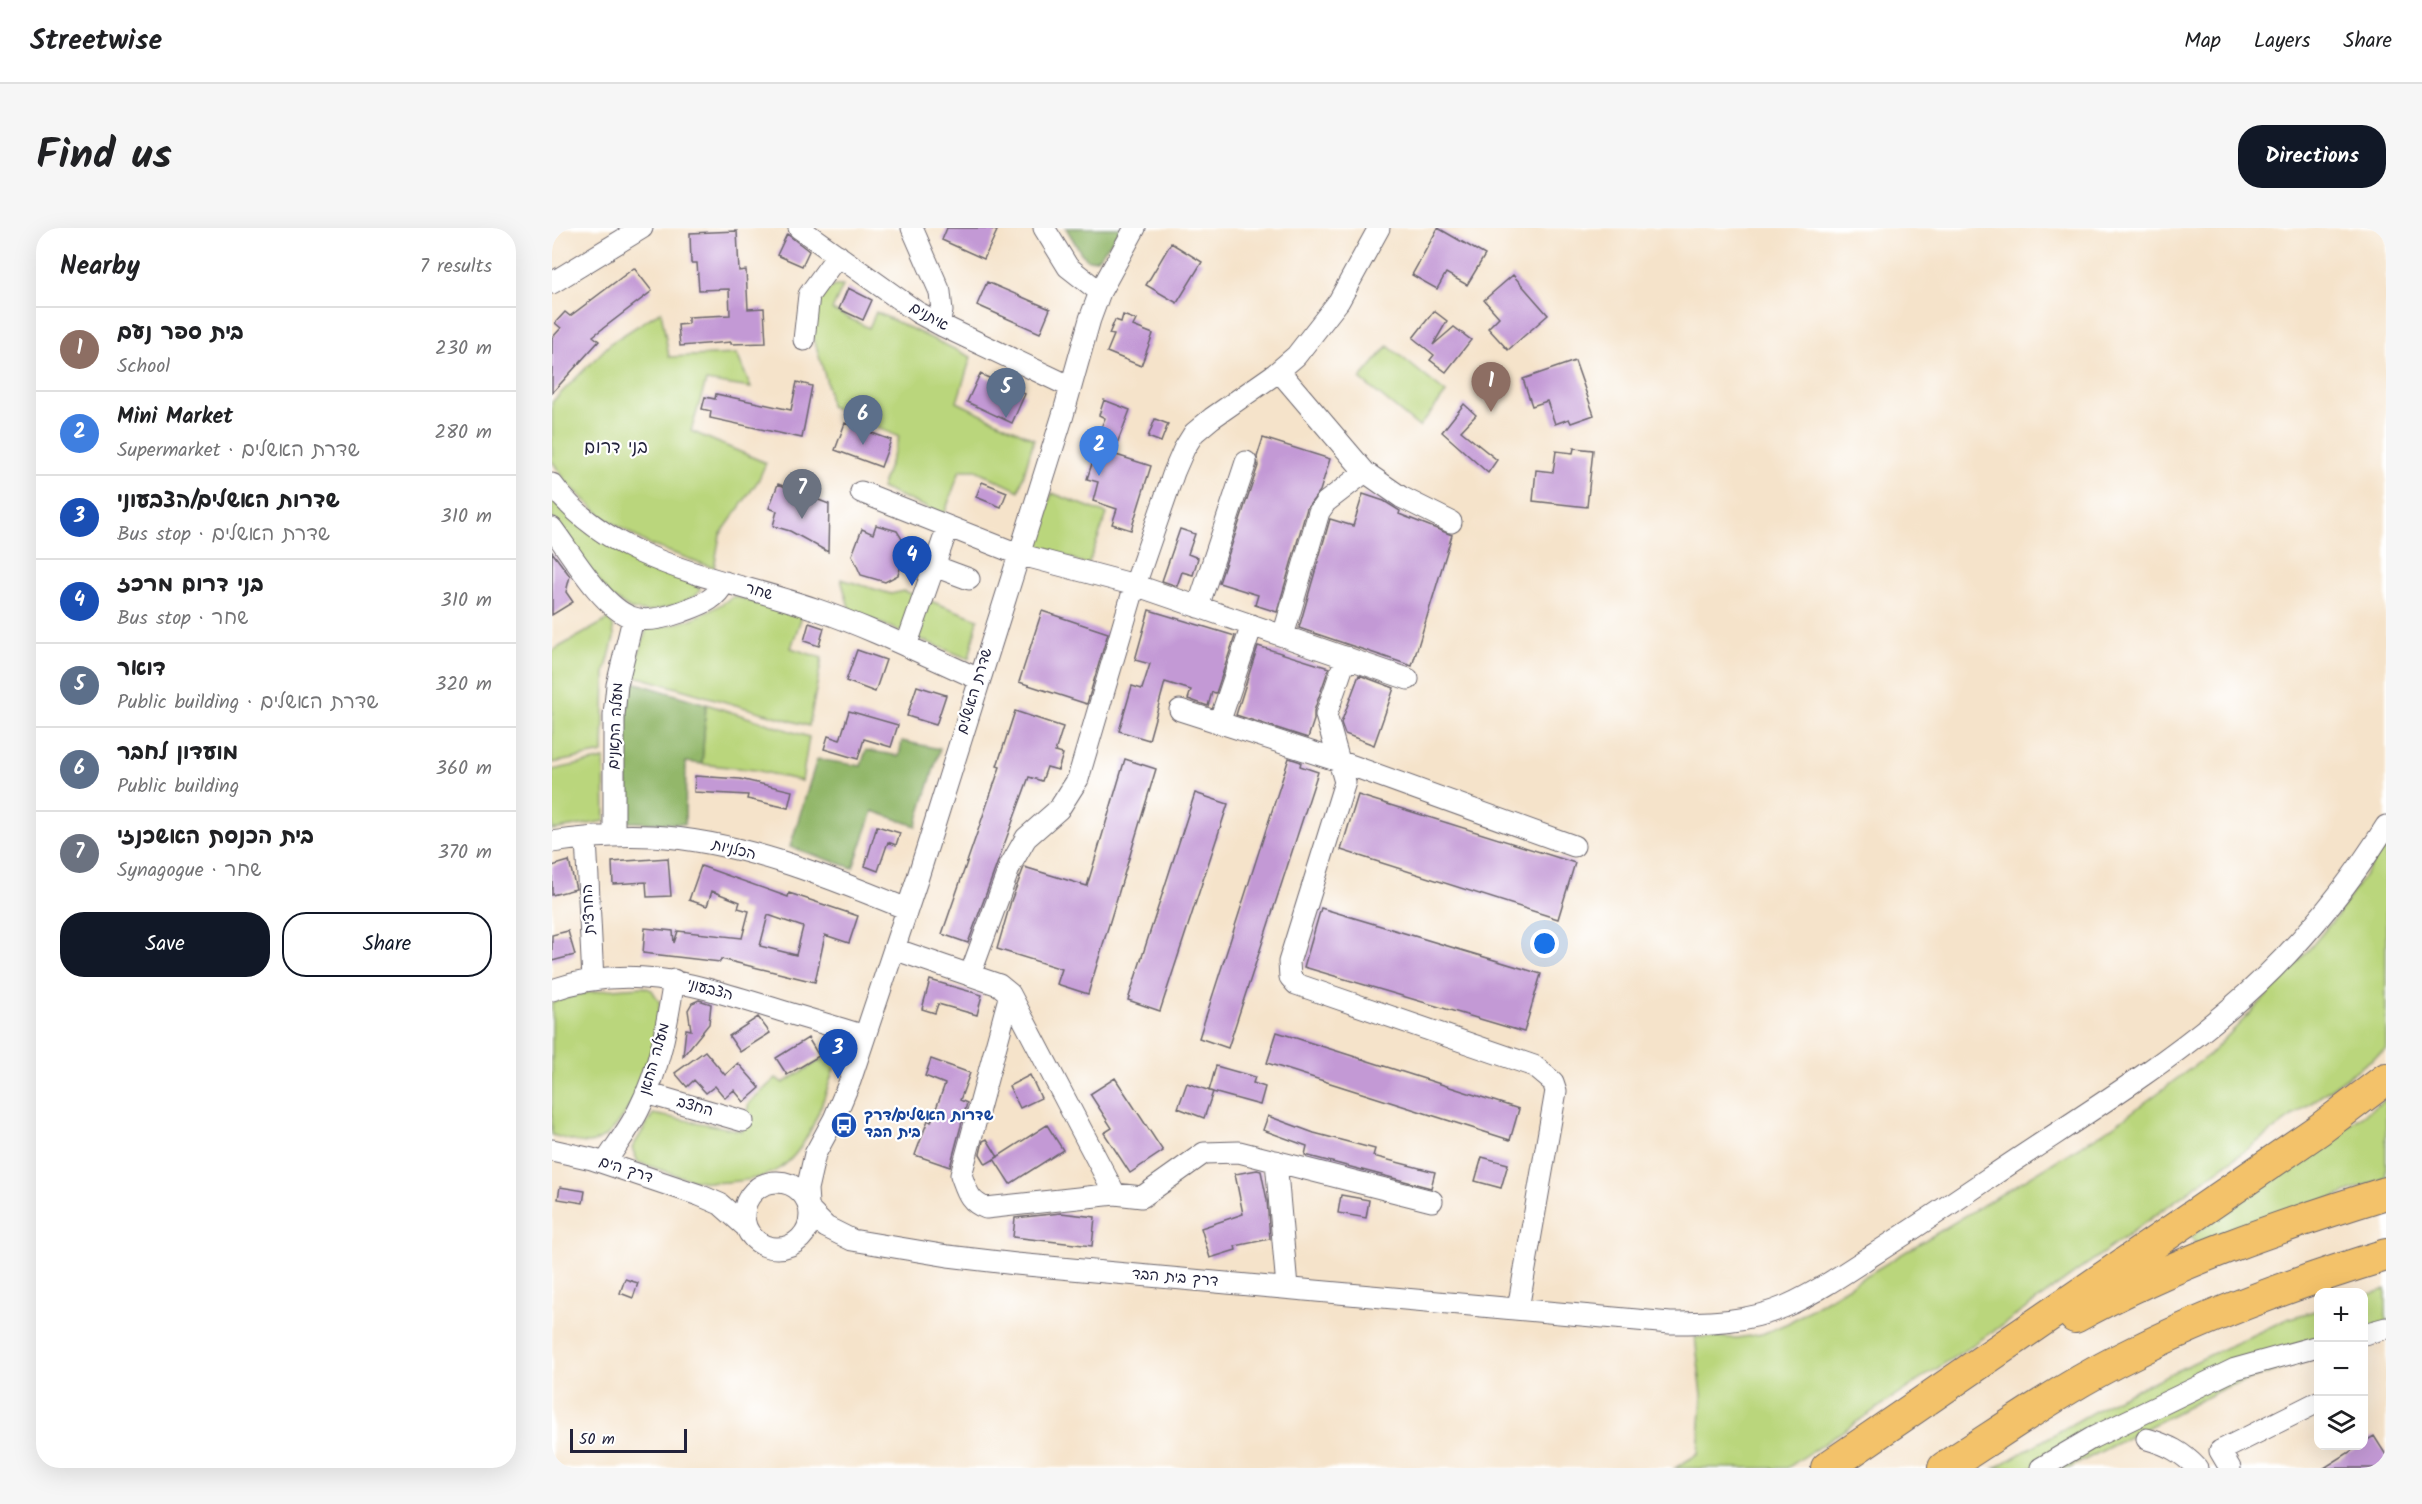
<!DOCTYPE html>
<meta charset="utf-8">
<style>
:root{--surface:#fff;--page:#f6f6f6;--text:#202124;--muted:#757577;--line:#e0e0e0;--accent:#111827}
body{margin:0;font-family:Kalam,"Playpen Sans Hebrew",sans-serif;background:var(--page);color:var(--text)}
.controls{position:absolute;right:18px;bottom:18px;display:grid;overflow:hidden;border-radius:12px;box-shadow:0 6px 24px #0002}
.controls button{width:54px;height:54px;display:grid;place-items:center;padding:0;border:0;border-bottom:2px solid var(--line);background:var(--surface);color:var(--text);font:30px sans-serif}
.scale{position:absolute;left:18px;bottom:15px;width:117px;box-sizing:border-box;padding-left:6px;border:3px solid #22223b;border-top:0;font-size:16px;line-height:21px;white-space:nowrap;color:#22223b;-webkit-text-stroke:4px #fff;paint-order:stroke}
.you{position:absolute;left:993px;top:716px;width:21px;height:21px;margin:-15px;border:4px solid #fff;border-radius:50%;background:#1a73e8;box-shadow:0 0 0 9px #1a73e833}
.badge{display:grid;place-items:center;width:39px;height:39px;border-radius:50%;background:var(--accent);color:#fff;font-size:20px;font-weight:700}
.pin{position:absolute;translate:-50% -50px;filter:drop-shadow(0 2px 3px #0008)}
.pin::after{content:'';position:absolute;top:32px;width:21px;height:18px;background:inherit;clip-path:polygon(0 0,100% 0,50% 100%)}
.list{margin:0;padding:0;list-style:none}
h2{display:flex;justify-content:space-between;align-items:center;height:78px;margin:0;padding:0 24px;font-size:26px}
h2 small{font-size:20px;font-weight:400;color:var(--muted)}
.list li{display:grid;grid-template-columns:39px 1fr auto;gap:18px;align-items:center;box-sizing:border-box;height:84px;padding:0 24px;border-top:2px solid var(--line)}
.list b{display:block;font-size:22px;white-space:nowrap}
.list p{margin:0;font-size:20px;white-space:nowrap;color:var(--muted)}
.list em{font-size:20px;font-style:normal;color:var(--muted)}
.actions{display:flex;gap:12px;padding:18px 24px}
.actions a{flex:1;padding:14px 0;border:2px solid var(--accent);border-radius:24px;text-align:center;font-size:21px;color:var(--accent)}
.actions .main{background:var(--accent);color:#fff}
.icon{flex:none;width:33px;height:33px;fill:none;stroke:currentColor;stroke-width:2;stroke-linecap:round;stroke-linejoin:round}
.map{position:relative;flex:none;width:1834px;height:1240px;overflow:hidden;border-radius:24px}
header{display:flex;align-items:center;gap:36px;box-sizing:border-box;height:84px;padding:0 30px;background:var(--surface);border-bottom:2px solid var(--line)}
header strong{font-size:28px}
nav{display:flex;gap:33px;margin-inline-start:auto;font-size:21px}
.intro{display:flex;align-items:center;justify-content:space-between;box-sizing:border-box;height:144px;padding:0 36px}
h1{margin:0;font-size:42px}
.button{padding:15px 27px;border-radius:24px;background:var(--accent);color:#fff;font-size:21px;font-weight:700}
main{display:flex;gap:36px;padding:0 36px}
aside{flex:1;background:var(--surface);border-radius:24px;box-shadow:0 6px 24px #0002}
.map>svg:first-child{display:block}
</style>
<header>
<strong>Streetwise</strong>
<nav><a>Map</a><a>Layers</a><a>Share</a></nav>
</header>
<div class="intro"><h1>Find us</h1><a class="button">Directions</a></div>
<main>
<aside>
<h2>Nearby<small>7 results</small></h2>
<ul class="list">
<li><span class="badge" style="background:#8d6e63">1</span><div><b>בית ספר נעם</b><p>School</p></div><em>230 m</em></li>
<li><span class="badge" style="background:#3f7fe0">2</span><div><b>Mini Market</b><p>Supermarket · שדרת האשלים</p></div><em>280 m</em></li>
<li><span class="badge" style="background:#1a4fb4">3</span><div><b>שדרות האשלים/הצבעוני</b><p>Bus stop · שדרת האשלים</p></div><em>310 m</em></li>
<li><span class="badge" style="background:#1a4fb4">4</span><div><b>בני דרום מרכז</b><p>Bus stop · שחר</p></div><em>310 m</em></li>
<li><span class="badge" style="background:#5c6f8a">5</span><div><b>דואר</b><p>Public building · שדרת האשלים</p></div><em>320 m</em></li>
<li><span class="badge" style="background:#5c6f8a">6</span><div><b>מועדון לחבר</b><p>Public building</p></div><em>360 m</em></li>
<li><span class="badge" style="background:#6b7280">7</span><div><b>בית הכנסת האשכנזי</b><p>Synagogue · שחר</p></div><em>370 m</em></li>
</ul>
<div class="actions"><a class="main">Save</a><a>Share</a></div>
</aside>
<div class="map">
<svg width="1834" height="1240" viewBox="0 0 1834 1240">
<rect width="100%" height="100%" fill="#fff"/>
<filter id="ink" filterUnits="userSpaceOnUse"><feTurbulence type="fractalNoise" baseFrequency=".0167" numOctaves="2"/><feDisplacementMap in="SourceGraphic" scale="12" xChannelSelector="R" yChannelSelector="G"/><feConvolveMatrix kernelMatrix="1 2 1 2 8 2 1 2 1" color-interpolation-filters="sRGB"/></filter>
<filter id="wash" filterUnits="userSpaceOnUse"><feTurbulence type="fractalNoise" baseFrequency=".008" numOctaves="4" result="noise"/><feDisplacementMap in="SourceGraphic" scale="24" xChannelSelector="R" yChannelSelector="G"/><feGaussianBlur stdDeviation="1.35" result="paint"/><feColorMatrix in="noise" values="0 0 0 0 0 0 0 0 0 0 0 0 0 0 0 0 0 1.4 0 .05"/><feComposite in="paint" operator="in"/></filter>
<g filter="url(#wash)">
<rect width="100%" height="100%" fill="#f5e3ca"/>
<!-- green -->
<path fill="#bad67b" stroke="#6e7c5b" stroke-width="1.5" d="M283 58H291L280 82 317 100 324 84 419 129 405 174 482 211 467 263 424 242H408L392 287 329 260 347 209 278 178 275 155 259 101 263 79 275 62Z
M109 83 117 129 185 126 199 160 154 153 139 203 214 235 206 253 168 307 162 340 96 316 51 289 16 256 0 233V174L60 114Z
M836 118 894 165 867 199 808 151Z
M500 265 555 286 536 337 482 316Z
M0 269 144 354 148 362 143 368 125 377 95 384 78 381 58 368 0 289Z
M289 351 339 366 352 363 426 391 417 431 298 383Z
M182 368 250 388 239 420 270 430 257 498 80 447 95 400C126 399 156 386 182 368Z
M57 391 61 398 62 410 53 444 51 525 0 535V423Z
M154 476 257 509 250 553 203 542 150 536Z
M52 531 53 593 0 602V542Z
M1834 614V821L1455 1094 1235 1240H1123L1146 1226 1150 1167 1143 1109 1185 1110 1210 1106 1236 1095 1560 899 1658 826 1738 744 1788 684Z
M92 759 100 762 108 775C106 788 105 802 102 816 95 843 70 913 36 915 25 915 11 910 0 907V775C29 763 61 760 92 759Z
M279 826 284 835C273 867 258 921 228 940 216 948 199 952 185 953 171 955 157 955 143 952 124 948 105 940 86 934L80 920 101 886 190 903 197 875 224 850 231 855Z
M1834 871V950L1646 1020 1639 1008Z
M1834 1061V1109L1812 1114V1068Z
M1766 1082V1129L1672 1160 1517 1240H1443L1564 1171 1735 1091Z"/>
<!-- forest -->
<path fill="#93b76b" stroke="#5a6c53" stroke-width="1.5" d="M514 0H571L545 31 536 32 529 25Z
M78 453 154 476 150 536 134 534 133 596 77 594 73 508Z
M350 513 388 521 364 598 321 583 301 640 238 619 265 531 309 538 314 522 347 528Z"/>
<g id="blocks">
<!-- building -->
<path fill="#c399d5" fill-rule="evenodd" d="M395 0H437L445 3 432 31 390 12Z
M886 0 933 27 915 57 894 45 885 61 860 47Z
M185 3 187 43 194 42 196 81 212 80 214 115 179 116V114L128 118 126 97 136 96V89L178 87 177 61 147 62 145 35H139L138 5Z
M235 6 257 23 250 38 225 27Z
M619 15 650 34 625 75 594 57Z
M82 40 100 63 41 108 47 113 0 165V110L9 100 3 95 13 84 18 88Z
M961 47 996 87 956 122 936 100 947 89 932 72Z
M435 54 498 81 488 105 425 77Z
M296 60 320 72 311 92 287 81Z
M882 83 895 93 881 117 902 99 919 112 894 144 878 132 882 127 861 110Z
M571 87 584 92 581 98 601 106 589 138 555 124 562 107 557 106 563 92 569 94Z
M1023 133 1042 187 1019 195 1017 191 1003 196 995 173 980 178 971 151Z
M428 146 473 166 460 195 415 174Z
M245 154 260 158 250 210 158 190 159 183 150 181 153 169 163 171 164 166 239 182Z
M552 172 578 182 561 226 599 238 579 302 560 296 565 281 541 273 546 254 535 251 549 208 546 207 553 190 547 187Z
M912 176 924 187 909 203 945 232 936 245 890 204Z
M603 191 616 196 609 214 596 209Z
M293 195 339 212 329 239 283 222Z
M711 210 778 231 768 263 755 280 725 384 703 377 706 367 667 355 706 238 705 229Z
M1022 220 1041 222 1035 279 981 273 984 242 1001 244 1004 223 1021 225Z
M430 254 455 264 449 279 424 269Z
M226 256 277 276 276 324 238 303 221 298 225 283 217 280Z
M811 266 832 273 848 283 847 286 900 307 860 438 747 400 778 291 801 298Z
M324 297 345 303 355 319 346 347 333 354 309 347 300 327 310 301 321 306Z
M628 301 643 306 636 326 646 330 641 347 630 344 625 358 610 353Z
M0 324 18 348 14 364 21 374 0 387Z
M597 382 683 408 664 465 660 464 656 478 636 471 639 462 613 454 597 512 567 503 580 458 590 461 598 436 583 432Z
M490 383 556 405 535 476 467 454Z
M257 395 272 400 267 418 252 413Z
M706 418 777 440 762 483V492L756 510 684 487Z
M305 422 334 432 323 464 294 453Z
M807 447 842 460 822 517 793 506 789 495Z
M365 458 394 467 384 497 355 488Z
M297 483 346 497 339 519 312 511 306 531 272 521 276 508 288 512Z
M463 483 511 499 503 524 511 526 506 542 495 539 490 553 477 549 416 715 390 706 448 539 445 538Z
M737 530 749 534 748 538 766 544 676 820 647 810Z
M573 531 604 541 536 766 505 756 510 741 445 721 459 673 472 639 535 658Z
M143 548 188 551 240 563 236 580 195 571 196 567 142 564Z
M643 565 676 576 608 783 576 772Z
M806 567 1023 635 1006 691 789 622Z
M325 598 348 605 344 617 336 614 326 643 313 638Z
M116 630 119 668 95 669 94 654 61 656 60 634Z
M17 633 24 661 0 667V638Z
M149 638 236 669 237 665 306 688 297 715 273 707 263 754 169 731 168 734 91 725 93 700 121 703 122 715 126 703 190 710 197 683 186 680 188 674 160 663 155 678 137 672ZM216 687 251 699 244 727 208 718Z
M769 680 989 746 972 804 752 739Z
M16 703 23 727 0 733V707Z
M378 752 430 767 425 787 386 776 383 785 370 781Z
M147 772 159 776 157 796 131 828 134 801 139 802 136 782 140 775Z
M206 789 218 805 188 824 177 808Z
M725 804 967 881 958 912 715 835Z
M256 810 267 828 235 847 224 830Z
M153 823 173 847 186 835 208 860 192 874 182 862 173 870 163 858 154 865 142 852 135 859 123 845Z
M379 831 418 845 408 872 415 875 398 939 363 927 376 892 379 894 393 856 373 848Z
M664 838 703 849 701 855 713 859 708 877 657 863Z
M478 847 489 870 468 880 457 858Z
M563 850 611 923 578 945 552 905 560 900 538 866Z
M635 855 661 864 652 890 626 880Z
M716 888 762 905 823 921 821 928 883 944 879 960 753 927 755 918 711 902Z
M495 897 511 922 458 956 442 931Z
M435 911 446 929 434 936 428 926 431 913Z
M930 929 956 936 949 960 923 953Z
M705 942 709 943 715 972 718 1011 683 1018 684 1022 658 1030 649 1000 691 986 683 946Z
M8 959 33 963 31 975 6 971Z
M789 967 817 972 814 990 786 985Z
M509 985 543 989 540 1018 461 1009 463 990Z
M73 1051 86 1055 81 1070 68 1065Z
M1822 1208 1834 1227V1240H1772L1807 1218H1812V1214Z"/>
</g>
</g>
<g filter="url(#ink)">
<use href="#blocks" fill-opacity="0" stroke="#6c666d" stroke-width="1.5"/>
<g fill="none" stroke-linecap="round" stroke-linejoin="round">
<defs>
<path id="minor" d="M247 0 365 84 391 98 519 159
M360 0 388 64 390 83 387 96
M492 0 516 39 548 64
M0 55 90 0
M252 112 257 67 286 27
M727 143 813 244 849 269 899 294
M0 256C59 338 174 350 263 381 319 400 373 427 427 451
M309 264 466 326 583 357 856 451
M0 300C19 325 50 379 79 389 93 395 115 389 129 384 149 376 162 374 173 354
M382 338 417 351
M646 379 694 234
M731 408 767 284 774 274 813 244
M354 418 396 299
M794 429 774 487 793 554 737 734 738 749 744 756 982 838 1001 854 1004 863 966 1081
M628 482 787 533 1022 618
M667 495 700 397
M62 607V487L65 457 81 391
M34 610 41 752
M0 614C33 609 67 606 100 608 189 613 274 648 355 681
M342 721 447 757 458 766 563 966 590 969 652 925 687 924 880 973
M418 747 458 638 474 610 507 581 526 551 583 357 622 244 632 221 642 205 660 190 723 146 744 128 787 73 827 0
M0 762C74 736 135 754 207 776 242 787 278 797 313 808
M458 766 409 947C415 963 417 974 434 980L563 966
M94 865 191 893
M0 922 40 931 147 967 168 976 194 999
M724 933 735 1059
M53 935C64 917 79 899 88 879 108 840 115 796 122 752
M192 987a33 33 0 1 1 66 0a33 33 0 1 1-66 0Z
M256 976 255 961 263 926 282 891 298 853 365 652 511 187 538 91 548 64 583 0
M258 983 274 999 300 1012 396 1028 464 1036 1118 1095C1158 1095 1197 1094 1234 1078 1263 1065 1290 1047 1316 1030 1357 1004 1397 977 1437 950 1515 897 1604 844 1675 783 1738 730 1790 668 1834 598
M1812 1106 1834 1100
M1595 1211C1616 1217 1630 1224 1645 1240
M1489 1240 1540 1210 1683 1141 1766 1118
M1678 1240 1668 1223 1766 1174"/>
<path id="highway" d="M1523 1089C1620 1035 1728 998 1834 965
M1275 1240 1768 901 1834 851
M1392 1240C1455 1200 1516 1156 1583 1124 1663 1084 1749 1053 1834 1027"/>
</defs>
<!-- minor casing -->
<use href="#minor" stroke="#6c666d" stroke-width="23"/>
<!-- highway casing -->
<use href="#highway" stroke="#6c666d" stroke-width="34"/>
<!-- minor -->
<use href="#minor" stroke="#fff" stroke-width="21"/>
<!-- highway -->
<use href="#highway" stroke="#f3c26a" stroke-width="32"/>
</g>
</g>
<!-- icons -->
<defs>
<symbol id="bus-disc" viewBox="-11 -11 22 22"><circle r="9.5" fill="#1a4fb4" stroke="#fff"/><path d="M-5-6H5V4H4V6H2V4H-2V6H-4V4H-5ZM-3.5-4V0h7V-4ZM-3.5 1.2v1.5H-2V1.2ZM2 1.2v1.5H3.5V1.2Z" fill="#fff"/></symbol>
</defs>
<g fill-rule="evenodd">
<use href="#bus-disc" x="277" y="882" width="30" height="30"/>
</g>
<g text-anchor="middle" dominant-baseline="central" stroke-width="4.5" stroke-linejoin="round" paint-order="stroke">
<!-- street labels -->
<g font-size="15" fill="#22223b" stroke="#fff">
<text transform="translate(377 89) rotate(30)">איתנים</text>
<text transform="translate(207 364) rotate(17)">שחר</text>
<text transform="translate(423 463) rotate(-73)">שדרת האשלים</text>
<text transform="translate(64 498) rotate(-87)">מעלה התאנים</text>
<text transform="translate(182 622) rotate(14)">הכלניות</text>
<text transform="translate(37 681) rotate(-93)">החרצית</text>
<text transform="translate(158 762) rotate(15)">הצבעוני</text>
<text transform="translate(103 831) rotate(-74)">מעלה החאן</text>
<text transform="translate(143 879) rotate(16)">החצב</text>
<text transform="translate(74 942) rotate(18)">דרך הים</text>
<text transform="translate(623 1050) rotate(5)">דרך בית הבד</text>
</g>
<!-- transit labels -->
<g font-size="15" font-weight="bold" fill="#164399" stroke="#fff" text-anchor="start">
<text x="312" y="888">שדרות האשלים/דרך<tspan x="312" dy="17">בית הבד</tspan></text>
</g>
<!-- quarter labels -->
<g font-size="18" fill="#22223b" stroke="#fff">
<text x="64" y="220">בני דרום</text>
</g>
</g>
</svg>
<div class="controls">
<button>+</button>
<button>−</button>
<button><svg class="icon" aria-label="layers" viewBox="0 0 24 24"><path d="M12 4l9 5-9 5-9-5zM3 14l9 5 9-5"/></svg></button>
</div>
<div class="scale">50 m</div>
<div class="you"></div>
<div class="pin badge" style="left:939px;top:184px;background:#8d6e63">1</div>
<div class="pin badge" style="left:547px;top:248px;background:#3f7fe0">2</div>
<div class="pin badge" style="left:286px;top:851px;background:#1a4fb4">3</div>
<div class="pin badge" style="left:360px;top:358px;background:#1a4fb4">4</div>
<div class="pin badge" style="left:454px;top:190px;background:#5c6f8a">5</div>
<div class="pin badge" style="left:311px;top:217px;background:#5c6f8a">6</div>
<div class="pin badge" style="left:250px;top:291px;background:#6b7280">7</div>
</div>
</main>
